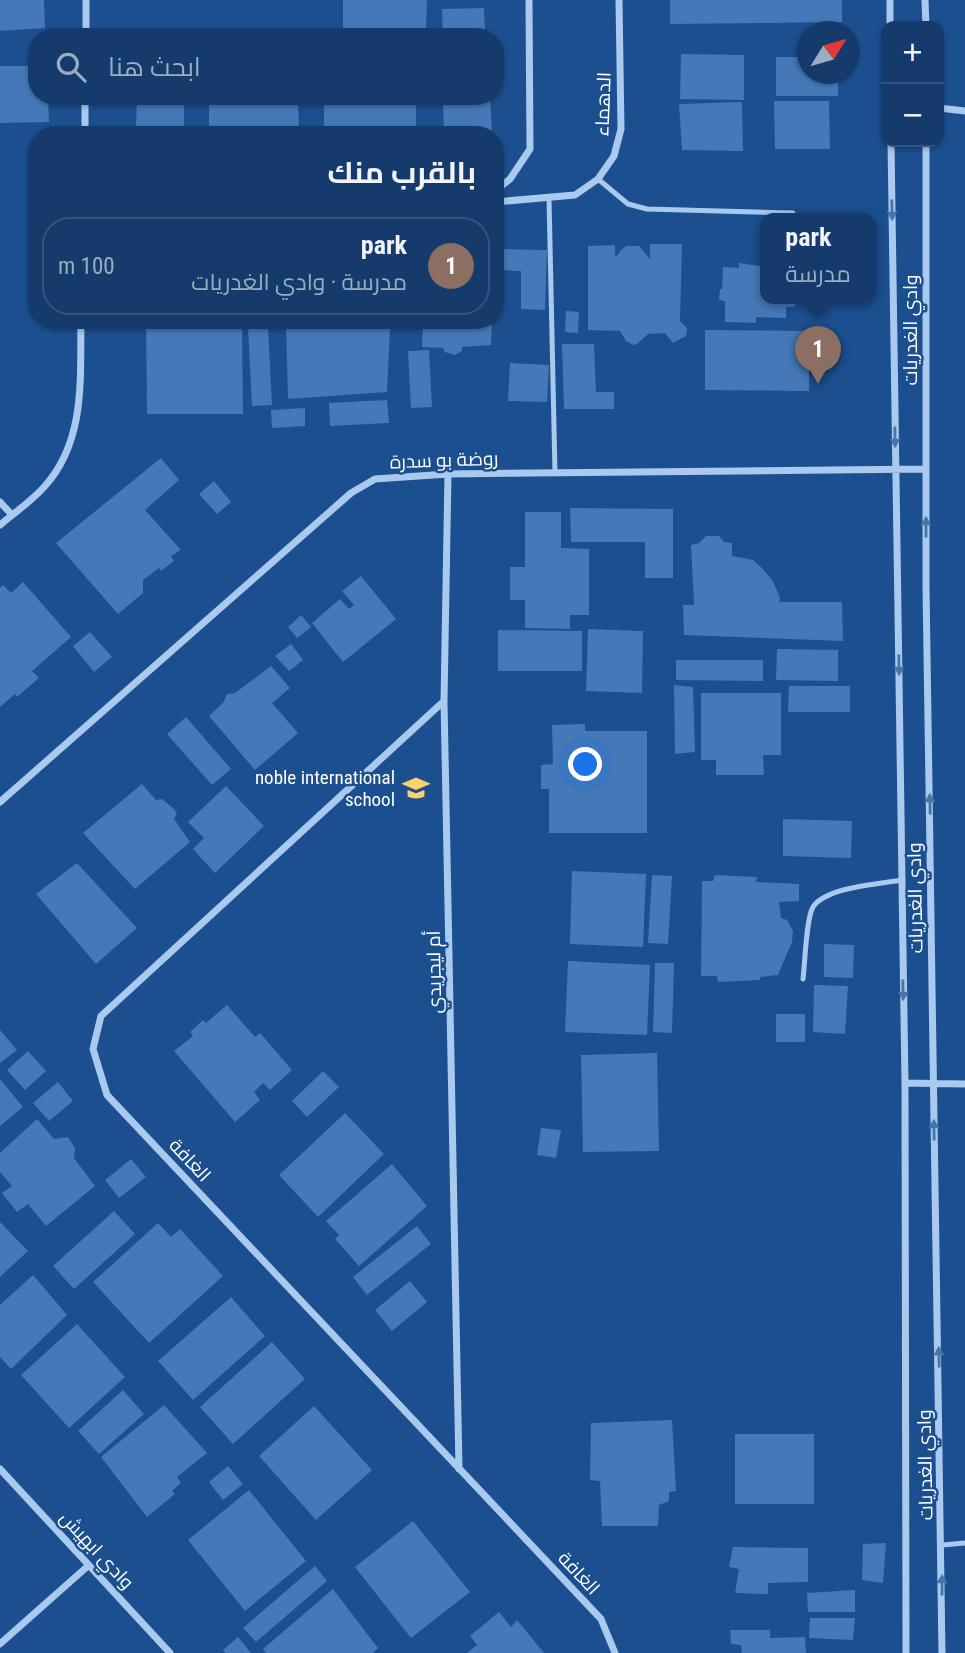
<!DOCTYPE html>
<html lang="ar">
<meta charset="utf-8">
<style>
:root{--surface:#143b6b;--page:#1d4271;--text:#f1f3f6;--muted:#9dadc1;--line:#33557e;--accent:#ffd166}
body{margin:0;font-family:"Roboto Condensed",Cairo,sans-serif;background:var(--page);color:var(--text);direction:rtl}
.controls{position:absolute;right:21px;top:21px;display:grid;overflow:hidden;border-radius:14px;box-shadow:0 2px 5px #0004}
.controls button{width:63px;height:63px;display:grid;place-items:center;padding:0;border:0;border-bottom:2px solid var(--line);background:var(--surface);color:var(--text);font:35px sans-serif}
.compass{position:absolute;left:797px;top:21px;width:63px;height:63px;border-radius:50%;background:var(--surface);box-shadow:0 2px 5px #0004;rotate:53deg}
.you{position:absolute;left:586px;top:765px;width:24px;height:24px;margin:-18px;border:5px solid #fff;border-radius:50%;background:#1a73e8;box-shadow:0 0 0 10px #1a73e833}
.badge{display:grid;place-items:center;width:46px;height:46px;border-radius:50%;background:var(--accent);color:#fff;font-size:23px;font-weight:700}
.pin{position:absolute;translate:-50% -58px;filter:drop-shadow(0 2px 4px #0008)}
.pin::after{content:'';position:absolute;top:37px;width:24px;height:21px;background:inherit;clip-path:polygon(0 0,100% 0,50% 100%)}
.popup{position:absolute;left:760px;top:213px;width:116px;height:91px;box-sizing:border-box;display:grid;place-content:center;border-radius:14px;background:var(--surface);filter:drop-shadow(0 2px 5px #0005);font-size:23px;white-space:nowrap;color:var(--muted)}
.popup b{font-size:26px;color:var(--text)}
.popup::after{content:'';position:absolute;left:50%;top:100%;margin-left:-14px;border:14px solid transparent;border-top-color:var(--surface)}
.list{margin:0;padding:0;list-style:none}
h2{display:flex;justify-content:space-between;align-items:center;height:91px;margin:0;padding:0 28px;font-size:30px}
h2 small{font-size:23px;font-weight:400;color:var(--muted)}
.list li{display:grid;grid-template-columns:46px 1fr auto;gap:21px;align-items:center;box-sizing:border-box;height:98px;margin:0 14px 14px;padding:0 14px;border:2px solid var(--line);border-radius:28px}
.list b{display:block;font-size:26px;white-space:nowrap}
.list p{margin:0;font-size:23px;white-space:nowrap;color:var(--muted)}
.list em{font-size:23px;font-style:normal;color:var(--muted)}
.icon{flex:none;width:38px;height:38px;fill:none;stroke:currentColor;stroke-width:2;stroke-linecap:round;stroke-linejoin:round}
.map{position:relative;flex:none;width:965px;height:1653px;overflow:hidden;direction:ltr}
.search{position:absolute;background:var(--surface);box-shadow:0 2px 5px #0004;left:28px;top:28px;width:476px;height:77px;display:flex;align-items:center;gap:18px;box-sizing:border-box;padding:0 24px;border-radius:28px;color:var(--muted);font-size:26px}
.panel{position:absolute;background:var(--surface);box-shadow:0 2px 5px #0004;left:28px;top:126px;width:476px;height:203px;border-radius:28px;direction:rtl}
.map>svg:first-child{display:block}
</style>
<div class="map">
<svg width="965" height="1653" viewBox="0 0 965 1653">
<rect width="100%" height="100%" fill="#1b4f8f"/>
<!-- building -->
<path fill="#4478b7" d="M0 0H44L45 28 0 31Z
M343 0H427L426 33 343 34Z
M670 0H842V22L670 24Z
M484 8 485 37H443L442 9Z
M681 54 744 55V100L680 99Z
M776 57H808V74H838V96H776Z
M0 66H37V96H48L49 122 0 123Z
M137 96H184V130L136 128Z
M209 96H298L299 130 209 129Z
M324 96H416V129H324Z
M443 96H490L492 132 444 134Z
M774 101H829L830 149H775Z
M742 102 743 151 682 150 679 104Z
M650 244H682L680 321 687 328 686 336 673 343 665 333 648 334 637 344 633 345 626 341 620 331 588 330V246L615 245V255L617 256 620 251 626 246H639L650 259Z
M500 249 547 250 545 310 521 309V271L500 270Z
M739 263 766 267V298H795V307H786V318L756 317V323L725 322V301L719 300 720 289H722L723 267 739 268Z
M566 311 579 312 578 333 565 332Z
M286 320H379L390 329 387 392 288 399Z
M423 320H492L491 345 462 347V351L455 355 445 352 443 348 422 347Z
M146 324H242L243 414H147Z
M268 327 272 405 252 406 248 328Z
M705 330 809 331V391L705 390Z
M562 344H594L596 392H614V409H564Z
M429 350 432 407 411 408 408 351Z
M510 363 549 365 547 402 508 401Z
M387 400 389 423 330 426 329 403Z
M305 408V426L272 428 271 410Z
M161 458 179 480 145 510 181 550 171 556 174 561 161 571 159 568 143 580V593L118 614 56 543Z
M214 481 231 502 217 514 199 494Z
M570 508 673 509V578H645V542H571Z
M525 512H561V548L589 549V615H570V629L525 628V600H510V567H525Z
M706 536H719L724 542 732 543V556L753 560 762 568 773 581 780 598 779 602H842L843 641 684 635 683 605H694L691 545 699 543Z
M361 576 396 619 343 662 312 623 340 599 349 609 354 605 342 591Z
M23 582 71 637 32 671 39 678 17 697 15 694 0 707V588L3 585 11 593Z
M301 615 311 627 297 638 288 627Z
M588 629 643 631 642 693 586 691Z
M498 630 582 631V671H498Z
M90 632 112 657 94 672 73 646Z
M291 644 303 660 289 671 275 656Z
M777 649 838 650V681L776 680Z
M676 660H763V681L676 680Z
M271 666 290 688 272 703 298 733 255 770 209 716 223 703 227 694 235 693Z
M674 685 693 687 695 752 675 754Z
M789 686H850V712H788Z
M701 693H781V755H763L764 775H716V760H701Z
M186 717 231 769 212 785 167 734Z
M585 724V731H647V833H549V789H541V765L553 764 552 725Z
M142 784 156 800 162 799 173 808 177 813 174 819 190 842 135 889 83 833Z
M226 786 264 826 215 873 193 849 204 838 188 822Z
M783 819 852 821 851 858 783 856Z
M77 863 137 928 96 964 36 894Z
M572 871 646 874 643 947 570 944Z
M652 875 672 876 668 944 648 943Z
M715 875 757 877 756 882 799 884V901L779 902 781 918 787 920 793 931 792 942 778 975 760 977V980L718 982 717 976H701L702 881H713Z
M824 944 854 945 853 978 824 977Z
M568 961 650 965 647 1035 565 1032Z
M655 963H674L672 1033 653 1032Z
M814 985 848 986 845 1034 813 1032Z
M227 1005 255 1037 260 1033 292 1070 270 1090 263 1083 254 1092 260 1100 235 1122 174 1051 193 1036 190 1032 203 1020 206 1023Z
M776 1014H805V1042H776Z
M0 1030 17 1050 0 1063Z
M28 1051 46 1071 25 1090 7 1070Z
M657 1053 659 1151 583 1152 581 1055Z
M323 1071 339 1087 307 1117 292 1101Z
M0 1079 23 1107 0 1126Z
M58 1082 73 1101 49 1121 33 1103Z
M345 1113 384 1154 318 1217 279 1175Z
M37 1119 54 1139 68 1137 75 1148 74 1158 95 1186 46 1226 28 1204 17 1212 2 1193 12 1186 0 1172V1153Z
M541 1128 561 1130 556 1158 537 1155Z
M131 1159 146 1177 119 1198 105 1180Z
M392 1164 427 1206 359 1266 335 1239 339 1235 326 1221Z
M114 1211 135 1234 74 1289 53 1266Z
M0 1222 28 1251 0 1277Z
M158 1223 171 1237 180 1229 223 1276 149 1343 93 1282Z
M417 1226 431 1244 367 1295 353 1277Z
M33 1275 67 1315 11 1369 0 1357V1305Z
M410 1281 427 1302 392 1331 375 1310Z
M231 1297 265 1336 193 1400 158 1361Z
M77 1324 125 1377 69 1428 21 1375Z
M272 1342 305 1379 233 1444 200 1407Z
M123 1390 144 1414 99 1454 78 1431Z
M164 1405 207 1453 177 1477 181 1483 172 1491 175 1494 147 1517 101 1457Z
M314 1406 372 1470 316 1520 259 1456Z
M672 1420 676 1491 669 1492V1501L659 1505 658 1526H602L600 1481 590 1480 591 1423Z
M735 1434H814V1504H735Z
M228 1466 243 1484 223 1500 209 1482Z
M249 1490 306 1561 245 1611 188 1540Z
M413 1521 470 1592 411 1638 355 1567Z
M886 1543 883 1583 862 1580 863 1544Z
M733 1547 808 1548V1582L768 1583V1594L735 1593 739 1569 729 1567Z
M315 1566 327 1581 256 1642 243 1628Z
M333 1589 378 1648 373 1653H266L263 1649Z
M855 1590V1612H808L807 1593Z
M499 1612 511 1627 517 1620 544 1653H467L477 1645 470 1636Z
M810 1618H855L853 1640 809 1638Z
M730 1630H770V1638L805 1637 806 1653H742L741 1645 731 1644Z
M238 1637 251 1653H225L223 1650Z"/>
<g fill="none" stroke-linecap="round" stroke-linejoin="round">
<!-- service -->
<path stroke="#a9c9ee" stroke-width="5" d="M598 179 628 204 647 209 793 213
M549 198 555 473
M803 979C805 964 806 919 813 907 826 887 879 884 902 880
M942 1545 965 1543"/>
<!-- minor -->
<path stroke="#a9c9ee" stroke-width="7" d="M890 0V26
M925 0 926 26
M86 37V0
M939 108 965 111
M85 135V96
M891 142 905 1083 906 1653
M926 142V586L942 1653
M495 191 510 179 530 149 529 0
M495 202 575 195 598 179 614 156 621 129 619 0
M448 474 444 701 459 1469
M0 502 12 515
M0 525C15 512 32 501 45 486 86 440 80 378 81 320
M444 701 101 1016 93 1049 107 1095 601 1619 615 1653
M0 802 351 493 375 479 448 474 926 469
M905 1083 965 1084
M0 1469 170 1653
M0 1644 89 1565"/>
</g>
<!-- one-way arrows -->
<defs><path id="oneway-solid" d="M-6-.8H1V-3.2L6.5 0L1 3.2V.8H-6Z" transform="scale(1.75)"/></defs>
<g fill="#4674ac">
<use href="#oneway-solid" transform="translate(892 210) rotate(89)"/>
<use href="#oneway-solid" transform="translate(895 437) rotate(89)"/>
<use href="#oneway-solid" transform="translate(926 527) rotate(-90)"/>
<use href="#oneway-solid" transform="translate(899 665) rotate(89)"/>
<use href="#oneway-solid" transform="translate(930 804) rotate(-91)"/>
<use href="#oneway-solid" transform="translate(903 990) rotate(89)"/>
<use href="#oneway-solid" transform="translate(934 1130) rotate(-91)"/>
<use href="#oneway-solid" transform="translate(939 1357) rotate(-91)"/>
<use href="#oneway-solid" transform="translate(942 1585) rotate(-90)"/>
</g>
<!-- icons -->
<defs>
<symbol id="school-bare" viewBox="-9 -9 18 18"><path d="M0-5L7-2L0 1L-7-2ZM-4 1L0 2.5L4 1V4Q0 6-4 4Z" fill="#ffd166" stroke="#1b4f8f" stroke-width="2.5" paint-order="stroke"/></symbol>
</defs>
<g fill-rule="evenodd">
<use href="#school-bare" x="397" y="769" width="38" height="38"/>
</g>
<g text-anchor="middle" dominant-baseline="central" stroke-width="5" stroke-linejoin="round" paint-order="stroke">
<!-- street labels -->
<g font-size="19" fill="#fff" stroke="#1b4f8f">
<text transform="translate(603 104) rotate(-88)">الدهماء</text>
<text transform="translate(910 330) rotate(-90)">وادي الغدريات</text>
<text transform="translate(444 460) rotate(-2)">روضة بو سدرة</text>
<text transform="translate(915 898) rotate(-91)">وادي الغدريات</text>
<text transform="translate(434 972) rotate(-91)">أم ليجريدي</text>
<text transform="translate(190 1160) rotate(47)">الغافة</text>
<text transform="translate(925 1465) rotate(-91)">وادي الغدريات</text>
<text transform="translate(97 1550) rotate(47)">وادي ابهيش</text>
<text transform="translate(579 1573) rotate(47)">الغافة</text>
</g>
<!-- poi labels -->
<g font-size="19" fill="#fff" stroke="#1b4f8f" text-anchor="end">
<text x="395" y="777">noble international<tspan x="395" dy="22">school</tspan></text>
</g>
</g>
</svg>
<div class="controls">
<button>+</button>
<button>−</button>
</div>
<svg class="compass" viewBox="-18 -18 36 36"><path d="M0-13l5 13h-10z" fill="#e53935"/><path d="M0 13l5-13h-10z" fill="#9dadc1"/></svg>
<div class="you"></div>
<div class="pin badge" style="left:818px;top:384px;background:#8d6e63">1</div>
<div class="popup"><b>park</b>مدرسة</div>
<div class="search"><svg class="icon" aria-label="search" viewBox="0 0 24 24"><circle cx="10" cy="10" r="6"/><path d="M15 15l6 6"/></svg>ابحث هنا</div>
<section class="panel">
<h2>بالقرب منك<small></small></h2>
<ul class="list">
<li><span class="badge" style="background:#8d6e63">1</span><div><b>park</b><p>مدرسة · وادي الغدريات</p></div><em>100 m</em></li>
</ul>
</section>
</div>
